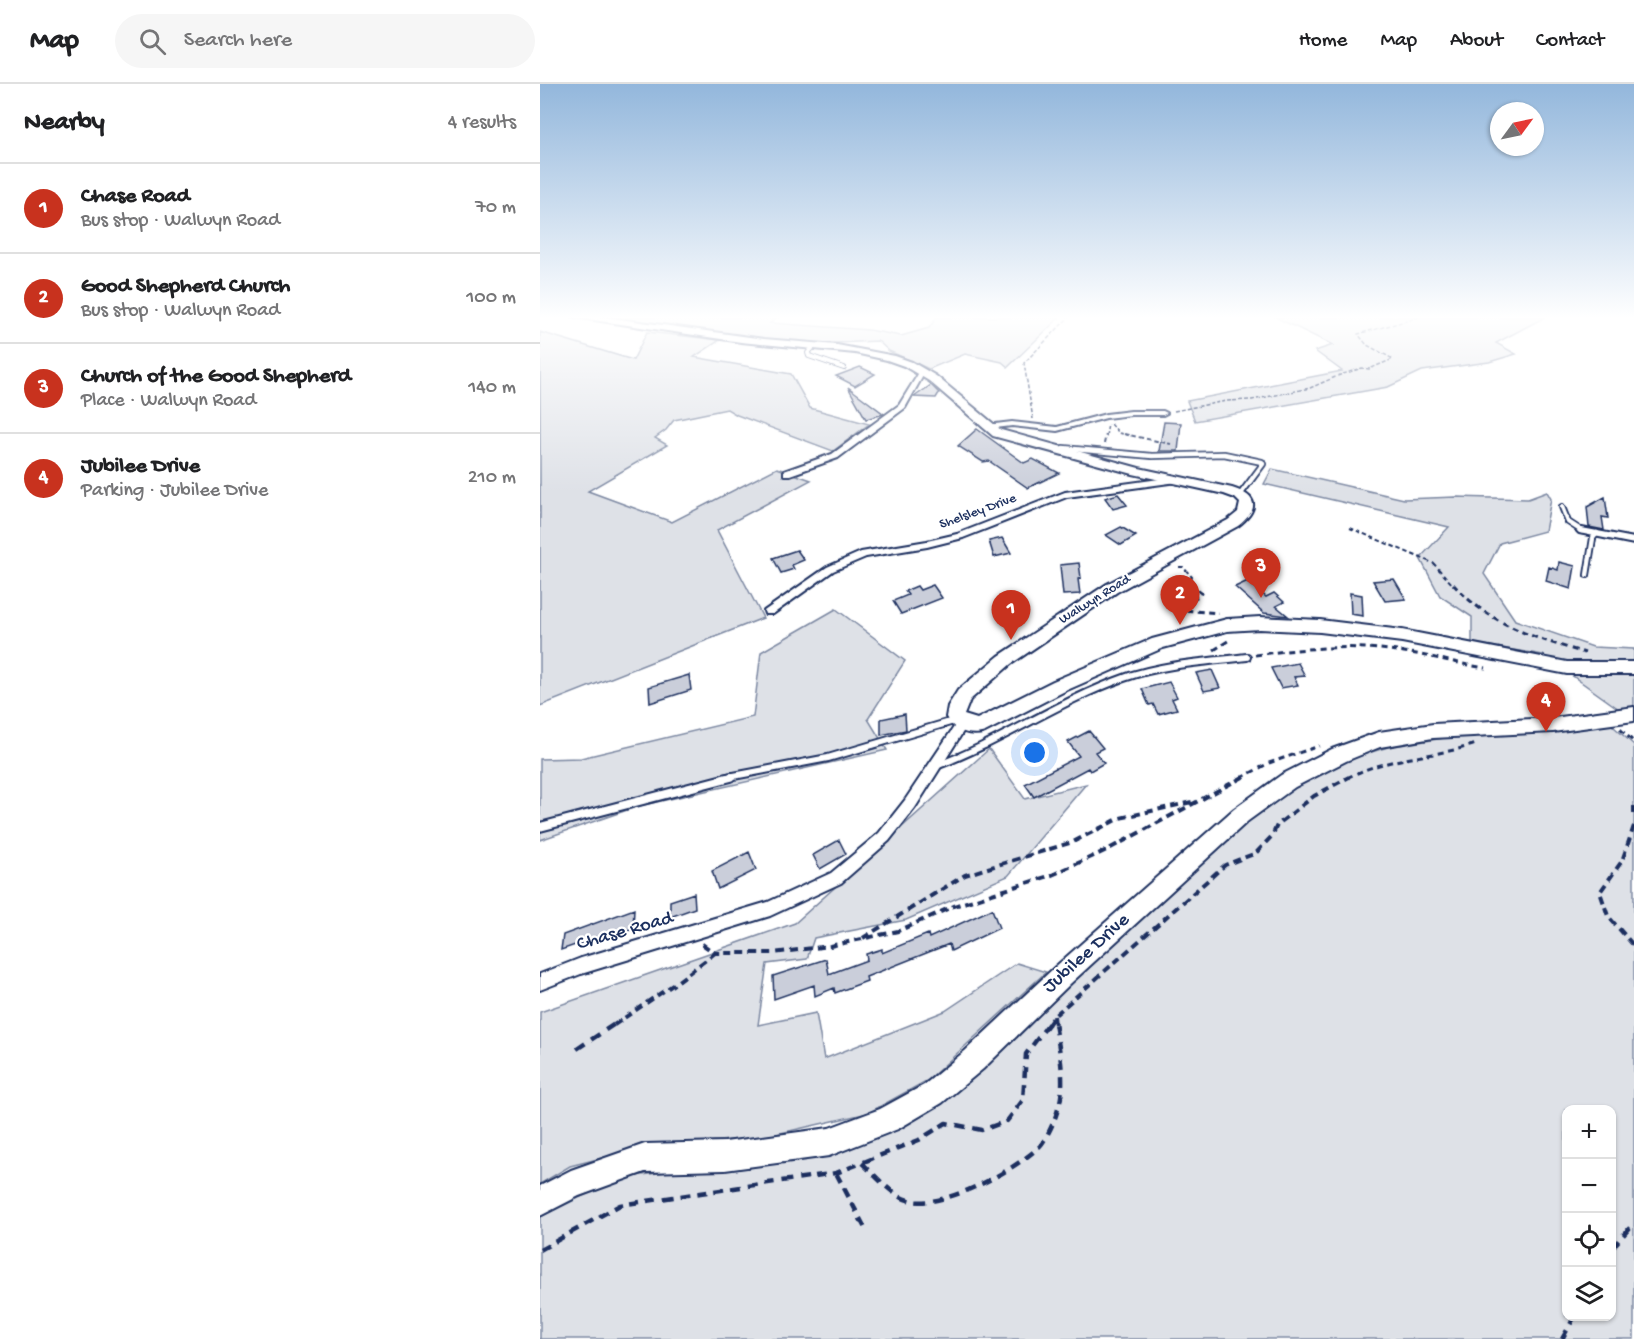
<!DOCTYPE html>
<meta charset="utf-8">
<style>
:root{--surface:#fff;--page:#f6f6f6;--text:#202124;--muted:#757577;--line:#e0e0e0;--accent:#c8321e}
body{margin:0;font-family:"Gochi Hand",sans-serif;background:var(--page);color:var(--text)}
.controls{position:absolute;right:18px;bottom:18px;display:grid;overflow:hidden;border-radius:12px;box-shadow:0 2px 4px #0004}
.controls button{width:54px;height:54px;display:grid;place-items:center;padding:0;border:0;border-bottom:2px solid var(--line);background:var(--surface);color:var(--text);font:30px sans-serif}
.compass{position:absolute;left:950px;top:18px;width:54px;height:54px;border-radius:50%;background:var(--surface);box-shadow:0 2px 4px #0004;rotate:57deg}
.you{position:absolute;left:495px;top:669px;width:21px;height:21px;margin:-15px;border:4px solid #fff;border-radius:50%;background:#1a73e8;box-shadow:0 0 0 9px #1a73e833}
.badge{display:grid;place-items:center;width:39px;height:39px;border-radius:50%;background:var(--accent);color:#fff;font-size:20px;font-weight:700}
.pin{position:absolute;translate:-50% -50px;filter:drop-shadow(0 2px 3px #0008)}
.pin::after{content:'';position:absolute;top:32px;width:21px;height:18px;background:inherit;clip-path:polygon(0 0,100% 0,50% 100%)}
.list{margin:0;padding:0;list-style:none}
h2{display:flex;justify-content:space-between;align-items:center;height:78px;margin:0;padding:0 24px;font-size:26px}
h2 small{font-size:20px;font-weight:400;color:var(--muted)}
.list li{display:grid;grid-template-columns:39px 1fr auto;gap:18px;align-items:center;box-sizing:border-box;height:90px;padding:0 24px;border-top:2px solid var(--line)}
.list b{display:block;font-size:22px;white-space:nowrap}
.list p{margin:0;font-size:20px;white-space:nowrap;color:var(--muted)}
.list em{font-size:20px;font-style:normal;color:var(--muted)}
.icon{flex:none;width:33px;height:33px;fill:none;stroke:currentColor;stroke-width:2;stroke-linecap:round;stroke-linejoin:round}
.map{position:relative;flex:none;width:1094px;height:1255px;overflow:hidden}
header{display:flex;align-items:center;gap:36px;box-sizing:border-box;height:84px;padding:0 30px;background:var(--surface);border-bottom:2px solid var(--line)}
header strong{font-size:28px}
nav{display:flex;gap:33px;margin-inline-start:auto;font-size:21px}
.search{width:420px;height:54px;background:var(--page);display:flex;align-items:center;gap:15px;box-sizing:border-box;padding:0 21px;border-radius:33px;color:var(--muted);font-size:22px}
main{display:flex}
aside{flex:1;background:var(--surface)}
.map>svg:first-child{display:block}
</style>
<header>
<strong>Map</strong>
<div class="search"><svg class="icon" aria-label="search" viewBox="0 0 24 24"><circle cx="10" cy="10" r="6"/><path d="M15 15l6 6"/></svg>Search here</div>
<nav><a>Home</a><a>Map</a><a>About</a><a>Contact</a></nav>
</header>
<main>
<aside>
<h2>Nearby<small>4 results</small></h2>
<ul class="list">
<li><span class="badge">1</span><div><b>Chase Road</b><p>Bus stop · Walwyn Road</p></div><em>70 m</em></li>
<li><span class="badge">2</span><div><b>Good Shepherd Church</b><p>Bus stop · Walwyn Road</p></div><em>100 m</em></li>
<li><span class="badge">3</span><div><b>Church of the Good Shepherd</b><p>Place · Walwyn Road</p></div><em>140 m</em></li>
<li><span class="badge">4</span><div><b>Jubilee Drive</b><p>Parking · Jubilee Drive</p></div><em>210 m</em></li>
</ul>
</aside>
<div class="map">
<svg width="1094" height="1255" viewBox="0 0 1094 1255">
<rect width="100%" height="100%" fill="#fff"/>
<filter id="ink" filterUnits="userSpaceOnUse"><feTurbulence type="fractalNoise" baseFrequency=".0167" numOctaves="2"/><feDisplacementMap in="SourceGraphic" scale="12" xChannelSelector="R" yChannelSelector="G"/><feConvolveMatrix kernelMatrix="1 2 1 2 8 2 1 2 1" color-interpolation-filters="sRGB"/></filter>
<g filter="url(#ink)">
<!-- green -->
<path fill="#dee1e7" stroke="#7c88a2" stroke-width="1.5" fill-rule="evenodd" d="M88 233H238L230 239 329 246 361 252 389 244 397 233H520L468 283 462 278 425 270 389 285 349 267 338 257 274 260 82 237Z
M735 233H1005L956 259 976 270 949 278 882 287 848 303 655 337 647 317 802 287 775 267 793 261Z
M0 248 93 276 107 248 180 256 154 273 251 290 270 324 329 340 293 367 197 331 187 325 134 336 126 346 115 354 127 361 48 407 132 438 237 384 271 396 177 446 223 534 0 622Z
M732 385 864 415 916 413 988 415 1007 408 1011 415 1005 447 960 459 944 490 975 536 1053 563 1094 565V623L1079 625 1003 571 932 559V533L900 512 880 474 909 443 724 400Z
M296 525 365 577 328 635 347 666 99 722 0 756V675L41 674 213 633 221 568Z
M1064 634 1094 661V1255H0V1133L79 1094 296 1066 393 1010 701 731 766 688 848 663 979 642ZM1026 1026H1072V1232H1026Z
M449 665 485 715 546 700 468 792 366 836 274 854 267 875 227 880 218 941 276 929 284 975 405 927 477 879 506 888 388 996 328 1029 223 1053 101 1064 30 1082 0 1100V928L255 839Z"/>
<!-- building -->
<path fill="#caceda" stroke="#1b2f5e" stroke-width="1.5" d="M320 283 335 290 315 302 296 292Z
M391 301 399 309 396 314 374 313Z
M308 303 344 330 326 335Z
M624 338 641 339 638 367H619Z
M437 345 484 379 493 375 519 389 488 404 449 377 443 378 418 362Z
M578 410 587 421 573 425 565 414Z
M1065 413 1068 434 1062 433 1064 446 1049 443 1047 423Z
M581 443 596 452 581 461 566 451Z
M462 454 471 469 454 473 449 457Z
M257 466 264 476 252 481 254 485 241 489 233 474Z
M1019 478 1035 482 1031 505 1006 497 1009 483 1018 486Z
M539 479 541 494 538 495 540 510 523 511 520 481Z
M854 495 866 515 845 517 833 497Z
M708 497 726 513 734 509 744 518 736 522 748 532 724 529 695 503Z
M393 501 402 514 361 530 353 517 368 511 365 507 377 502 380 506Z
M810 509 822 511 823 532 811 530Z
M758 579 765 592 754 593 758 601 741 604 731 584Z
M672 586 680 604 664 607 656 589Z
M149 591 151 606 110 619 109 603Z
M629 598 637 613 632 615 637 625 618 630 613 620 609 621 602 605Z
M365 630 366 646 341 651V635Z
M549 647 563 664 555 668 564 679 550 687 548 684 494 713 485 700 539 672 528 658Z
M299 756 306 770 280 785 273 771Z
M209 768 216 786 178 805 172 787Z
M154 809 155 824 130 833V817Z
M94 825 93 845 64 855V851L21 866 23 851Z
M452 825 459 844 411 867 409 860 326 893 327 897 295 909 294 904 275 912 274 901 234 915 233 892 286 875 289 890 327 876 326 870 342 865V869L388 850 389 854Z"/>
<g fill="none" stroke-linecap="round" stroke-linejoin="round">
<defs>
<path id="lane-far3" d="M274 262 268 269 269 272 304 284"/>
<path id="lane-far2" d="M523 364 612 372 684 370 722 378 723 380 700 411
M1022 423 1028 438 1042 447
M1047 491 1053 454 1057 449"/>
<path id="lane-far1" d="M396 682C461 658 519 617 584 594 623 580 666 578 707 573
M183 694 288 674 417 636"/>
<path id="lane" d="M0 743 191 693"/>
<path id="street" d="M380 287 385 288 365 324 298 374 250 391H244V387L292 370 359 321Z
M591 327H623L627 329 623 331H591L566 334 517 347 472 342 447 345 443 343 447 341 472 338 517 343 566 330Z
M634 393 637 394V398L527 413 423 454 387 463 326 473 293 487 233 530H225L224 527 287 483 321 468 387 457 417 450 525 408Z
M1042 444 1094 454V460L1039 449 1037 447Z
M422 635 426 637 428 640 426 643 375 724 349 757 301 799 230 832 41 890 0 906V890L41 874 228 818 291 789 339 749 365 716 418 637Z"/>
<path id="secondary" d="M34 233H65L224 255 297 261 355 272 372 278 396 292 461 346 599 384 692 404C718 412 720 425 698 442L577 508 471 580 430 616 424 631 437 635 513 597 612 555 687 535 720 533 780 536 862 546 1027 578H1094V590H1027L862 558 780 548 720 545 687 547 623 564 525 607 445 648C431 653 413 647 406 633L408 622 418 606 459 572 567 500 688 436 698 428 700 419 695 414 684 410 593 390 453 352 389 297 364 282 347 276 315 269 201 258Z
M1094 623V637L1013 648 893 654 840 663 806 677 755 703 708 737 531 899 443 985 402 1019 358 1045 289 1072 185 1086 105 1088 39 1112 0 1132V1102L31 1086 105 1060 185 1058 289 1044 340 1025 384 1001 425 967 515 883 694 725 741 691 792 665 839 648 893 640 1013 634Z"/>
</defs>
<!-- lane-far3 casing -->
<use href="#lane-far3" stroke="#1b2f5e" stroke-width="6"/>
<!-- lane-far2 casing -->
<use href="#lane-far2" stroke="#1b2f5e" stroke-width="8"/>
<!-- lane-far1 casing -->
<use href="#lane-far1" stroke="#1b2f5e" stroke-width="10"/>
<!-- lane casing -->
<use href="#lane" stroke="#1b2f5e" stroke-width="12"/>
<!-- street casing -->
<use href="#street" stroke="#1b2f5e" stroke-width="4"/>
<!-- secondary casing -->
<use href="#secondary" stroke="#1b2f5e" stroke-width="4"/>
<!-- path-far4 -->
<path stroke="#1b2f5e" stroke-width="1.5" stroke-dasharray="4 2" stroke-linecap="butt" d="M634 327 686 317 712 316 770 304 800 291 822 284 829 285 853 275 827 261 818 250 880 233
M493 335 484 279 529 233
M571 340 579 349 591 352
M566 352 568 340"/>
<!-- path-far3 -->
<path stroke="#1b2f5e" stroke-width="2" stroke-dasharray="4.5 3" stroke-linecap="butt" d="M584 350 631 360
M564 360 566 350
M810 444 893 479 914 502
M639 483H643L652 493 648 497 651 502"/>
<!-- path-far2 -->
<path stroke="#1b2f5e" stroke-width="3" stroke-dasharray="6 4.5" stroke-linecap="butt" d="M649 500 661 509 660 512 645 517 638 523 642 526 678 529
M913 500C950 541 995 554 1045 569
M674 566 691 555
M715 571C764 564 814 560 864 568 891 572 918 580 946 584
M1080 645 1094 658
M701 694 729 679 779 662
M807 694C848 672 893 674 936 660"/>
<!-- path-far1 -->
<path stroke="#1b2f5e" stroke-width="4" stroke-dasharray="8 5" stroke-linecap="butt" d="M1094 722V733
M1094 742 1082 777 1060 808 1068 832 1094 862
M323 854 425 791 533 758 580 734 652 718
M162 860 175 869H233L290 862 358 847 414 822 512 791 569 765 703 693
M514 932 515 941
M74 941 137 898 175 869
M508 941 514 932 685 781 716 769 732 752 737 741 774 712 809 693"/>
<!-- path -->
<path stroke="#1b2f5e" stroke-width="4.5" stroke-dasharray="10 7" stroke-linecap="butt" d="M37 965 76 939
M322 1079C335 1091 351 1111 368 1116 401 1127 477 1085 500 1062 507 1054 515 1036 518 1025 527 1000 519 965 515 939
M296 1089 325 1144
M1072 1164 1094 1139
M0 1166 80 1121 296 1089 379 1056 406 1039 442 1046 467 1037 483 1016 486 970 509 939
M1022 1255 1035 1232"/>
<!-- lane-far3 -->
<use href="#lane-far3" stroke="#fff" stroke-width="4"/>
<!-- lane-far2 -->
<use href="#lane-far2" stroke="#fff" stroke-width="4.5"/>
<!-- lane-far1 -->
<use href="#lane-far1" stroke="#fff" stroke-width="6"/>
<!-- lane -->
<use href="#lane" stroke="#fff" stroke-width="8"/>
<!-- street -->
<use href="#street" fill="#fff" fill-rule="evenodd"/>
<!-- secondary -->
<use href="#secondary" fill="#fff" fill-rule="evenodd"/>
</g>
</g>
<!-- sky -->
<linearGradient id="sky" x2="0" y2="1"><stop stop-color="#93b7dc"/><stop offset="0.57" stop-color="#fff"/><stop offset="1" stop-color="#fff" stop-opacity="0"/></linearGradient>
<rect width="1094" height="409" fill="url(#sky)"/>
<g text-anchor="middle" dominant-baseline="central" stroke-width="4.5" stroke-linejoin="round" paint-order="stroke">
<!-- far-street labels -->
<g font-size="14" fill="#1b2f5e" stroke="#fff">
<text transform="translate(438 428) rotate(-20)">Shelsley Drive</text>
<text transform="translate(555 516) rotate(-32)">Walwyn Road</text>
</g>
<!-- near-street labels -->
<g font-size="20" fill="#1b2f5e" stroke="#fff">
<text transform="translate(85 848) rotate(-16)">Chase Road</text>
<text transform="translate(547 870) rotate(-42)">Jubilee Drive</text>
</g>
</g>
</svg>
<div class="controls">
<button>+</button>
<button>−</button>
<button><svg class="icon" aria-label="locate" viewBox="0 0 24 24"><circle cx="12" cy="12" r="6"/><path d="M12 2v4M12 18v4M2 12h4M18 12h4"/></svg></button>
<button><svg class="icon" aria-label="layers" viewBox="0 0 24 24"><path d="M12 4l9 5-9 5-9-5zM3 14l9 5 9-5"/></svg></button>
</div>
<svg class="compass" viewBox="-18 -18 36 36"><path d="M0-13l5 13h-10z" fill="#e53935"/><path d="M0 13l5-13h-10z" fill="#757577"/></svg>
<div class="you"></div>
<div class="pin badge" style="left:471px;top:556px">1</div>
<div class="pin badge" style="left:640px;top:541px">2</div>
<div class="pin badge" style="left:721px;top:514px">3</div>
<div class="pin badge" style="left:1006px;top:648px">4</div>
</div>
</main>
